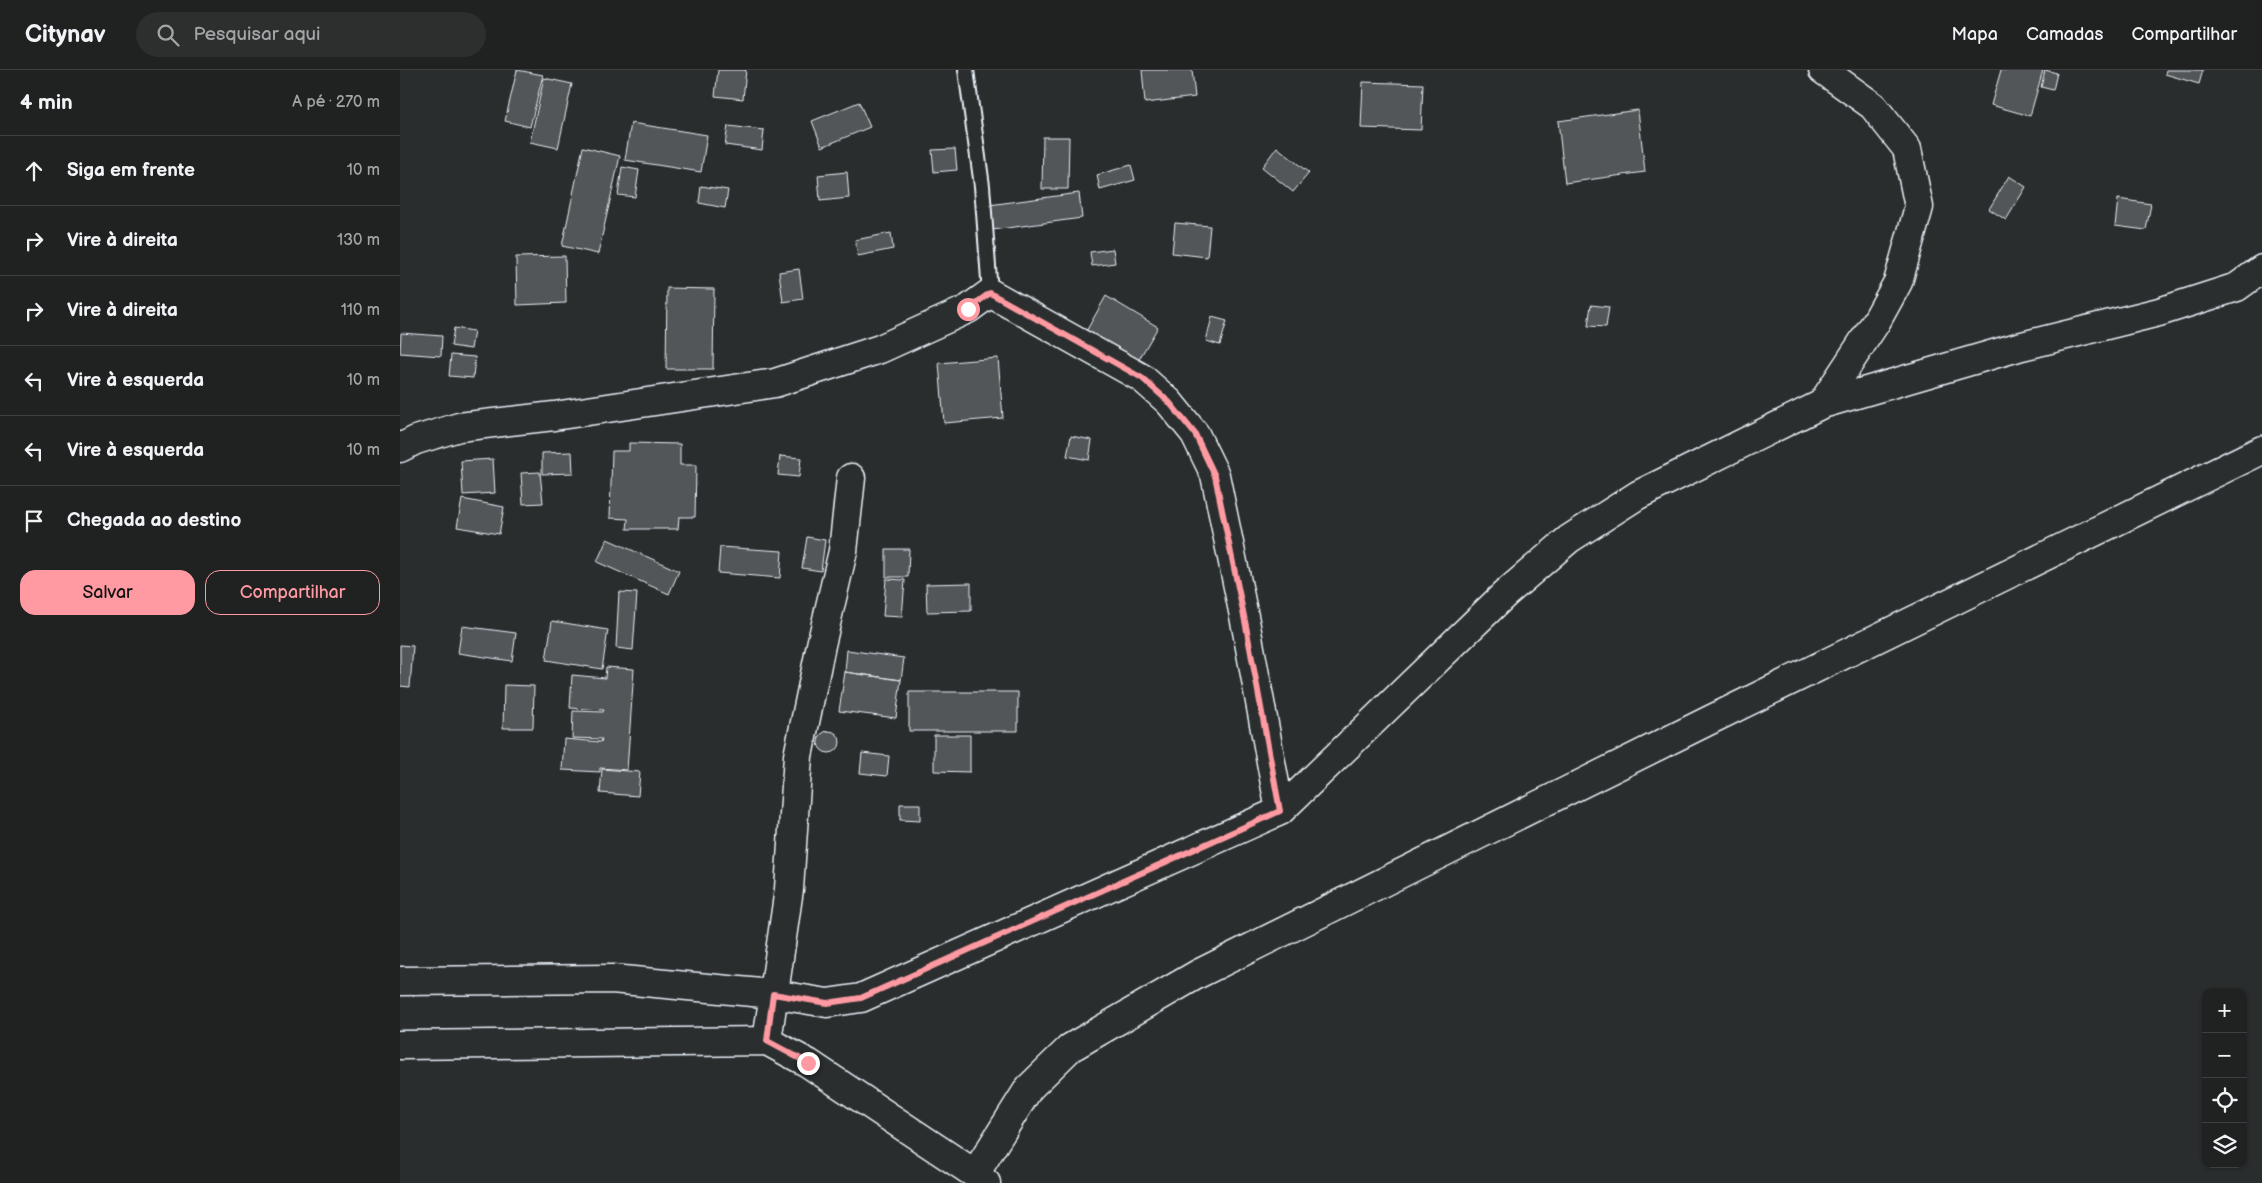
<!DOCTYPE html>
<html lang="pt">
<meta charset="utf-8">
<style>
:root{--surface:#202222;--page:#2d2f2f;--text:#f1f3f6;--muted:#a2a4a5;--line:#3d3f40;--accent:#ff9aa2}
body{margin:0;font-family:"Balsamiq Sans",sans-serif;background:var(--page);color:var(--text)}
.controls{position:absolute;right:15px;bottom:15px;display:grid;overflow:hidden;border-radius:10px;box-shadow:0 1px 4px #0004}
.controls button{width:45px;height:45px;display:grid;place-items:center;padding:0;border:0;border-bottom:1px solid var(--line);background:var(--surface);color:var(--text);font:25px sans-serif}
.stop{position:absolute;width:15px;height:15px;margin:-11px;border:4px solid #ff9aa2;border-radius:50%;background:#fff}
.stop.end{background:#ff9aa2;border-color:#fff;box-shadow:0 1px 5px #0008}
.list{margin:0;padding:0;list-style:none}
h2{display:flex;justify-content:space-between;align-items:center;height:65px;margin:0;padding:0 20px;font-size:21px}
h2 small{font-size:16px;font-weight:400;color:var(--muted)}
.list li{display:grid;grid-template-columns:32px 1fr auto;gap:15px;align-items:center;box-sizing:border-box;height:70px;padding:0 20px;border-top:1px solid var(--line)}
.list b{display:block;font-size:19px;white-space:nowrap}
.list em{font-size:16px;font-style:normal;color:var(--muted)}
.actions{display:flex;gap:10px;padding:15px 20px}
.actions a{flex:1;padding:11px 0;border:1px solid var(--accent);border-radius:15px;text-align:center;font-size:18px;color:var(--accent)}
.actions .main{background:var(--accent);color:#111}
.icon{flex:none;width:28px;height:28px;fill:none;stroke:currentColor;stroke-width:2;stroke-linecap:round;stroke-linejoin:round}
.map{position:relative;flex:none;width:1862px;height:1113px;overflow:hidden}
header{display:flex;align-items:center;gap:30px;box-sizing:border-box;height:70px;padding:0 25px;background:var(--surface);border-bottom:1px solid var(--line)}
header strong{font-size:24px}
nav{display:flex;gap:28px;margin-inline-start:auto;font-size:18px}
.search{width:350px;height:45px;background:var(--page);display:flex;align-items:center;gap:12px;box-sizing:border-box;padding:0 18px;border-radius:28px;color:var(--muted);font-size:19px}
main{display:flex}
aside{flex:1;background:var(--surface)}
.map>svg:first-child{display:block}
</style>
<header>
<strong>Citynav</strong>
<div class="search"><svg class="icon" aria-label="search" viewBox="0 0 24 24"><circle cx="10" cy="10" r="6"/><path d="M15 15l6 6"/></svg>Pesquisar aqui</div>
<nav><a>Mapa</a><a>Camadas</a><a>Compartilhar</a></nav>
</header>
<main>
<aside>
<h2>4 min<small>A pé · 270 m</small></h2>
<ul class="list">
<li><svg class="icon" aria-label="ahead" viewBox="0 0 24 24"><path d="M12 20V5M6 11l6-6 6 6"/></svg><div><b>Siga em frente</b></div><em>10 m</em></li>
<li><svg class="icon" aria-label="right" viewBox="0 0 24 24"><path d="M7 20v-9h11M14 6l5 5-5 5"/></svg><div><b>Vire à direita</b></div><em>130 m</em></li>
<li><svg class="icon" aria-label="right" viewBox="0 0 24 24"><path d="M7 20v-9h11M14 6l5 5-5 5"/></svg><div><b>Vire à direita</b></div><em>110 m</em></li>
<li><svg class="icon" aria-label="left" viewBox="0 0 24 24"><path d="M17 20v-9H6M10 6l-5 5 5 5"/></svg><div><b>Vire à esquerda</b></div><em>10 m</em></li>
<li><svg class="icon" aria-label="left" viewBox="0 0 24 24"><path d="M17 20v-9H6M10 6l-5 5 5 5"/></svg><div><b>Vire à esquerda</b></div><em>10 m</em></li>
<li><svg class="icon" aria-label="arrive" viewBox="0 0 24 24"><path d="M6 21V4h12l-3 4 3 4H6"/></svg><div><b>Chegada ao destino</b></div></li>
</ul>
<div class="actions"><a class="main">Salvar</a><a>Compartilhar</a></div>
</aside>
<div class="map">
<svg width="1862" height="1113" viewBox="0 0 1862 1113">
<rect width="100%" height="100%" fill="#2a2d2e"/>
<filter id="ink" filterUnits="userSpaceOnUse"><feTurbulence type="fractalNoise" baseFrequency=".02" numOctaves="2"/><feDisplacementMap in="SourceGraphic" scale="10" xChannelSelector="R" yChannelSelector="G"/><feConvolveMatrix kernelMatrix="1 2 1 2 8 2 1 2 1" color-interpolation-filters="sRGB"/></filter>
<g filter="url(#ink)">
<!-- building -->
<path fill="#535759" stroke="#e8f1f8" d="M117 0 143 5 130 57 105 51Z
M318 0H346L343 29 315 26Z
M742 0H792L795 27 745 33Z
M1601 0H1643L1630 46 1591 35Z
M1645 0 1657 3 1653 20 1641 17Z
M1766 0H1803L1799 14 1765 4Z
M144 8 172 14 158 78 130 72Z
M963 12 1023 14 1021 60 961 58Z
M459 32 470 57 422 77 412 51Z
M1238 40 1245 102 1165 113 1158 51Z
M231 53 307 65 301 102 225 90Z
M328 56 364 60 362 80 325 75Z
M643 67H669L668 119H642Z
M183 77 220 86 198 184 162 176Z
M877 77 909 103 893 122 862 97Z
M555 79 557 100 534 102 532 80Z
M731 95 735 110 700 120 697 105Z
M222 97 239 100 235 127 218 125Z
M447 102 449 128 420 131 418 105Z
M1609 106 1626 117 1606 150 1589 139Z
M301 116 328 120 325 138 299 133Z
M679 123 682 148 592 160 589 135Z
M1718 129 1751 134 1746 160 1715 156Z
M775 153 810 156 807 187 772 183Z
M491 163 493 179 458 186 455 170Z
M713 179 715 193 692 196 690 182Z
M165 186 166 233 117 235 116 187Z
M399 199 403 229 383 232 379 202Z
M267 218 314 219 313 299H266Z
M706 226 758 257 735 296 684 265Z
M1191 235 1209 237 1206 257 1188 256Z
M812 247 827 251 820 275 806 271Z
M54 258 74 261 71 279 51 276Z
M1 263 42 266 41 286 0 283Z
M51 285 75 287 73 308 49 306Z
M598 288 603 348 544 353 539 293Z
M671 366 692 370 689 390 667 386Z
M229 373 280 374V395H296L295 447H279L278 459H227L228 449 210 448 212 381H229Z
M172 382 173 403 142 404V383Z
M380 386 401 388 399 407 378 405Z
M93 389 95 423 63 425 61 391Z
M140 402 143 433 123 434 121 403Z
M62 429 104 437 99 464 57 457Z
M407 467 425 470 421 501 402 498Z
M207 469 279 501 269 524 197 492Z
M320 477 382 481 380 508 318 503Z
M486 479H509L508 507H486Z
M486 509 505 510 502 547 483 546Z
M571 513V541L527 542 526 514Z
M219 522 237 523 233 580 216 578Z
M152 551 208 560 202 599 146 590Z
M62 556 116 563 112 591 58 583Z
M0 575 13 576 10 617 0 616Z
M447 580 504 588 501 610 445 602Z
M206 597 234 599 227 700 200 698V702L162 700 164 669 201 672 202 669 172 668 173 641 203 642 204 640 170 638 172 605 205 608Z
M445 602 501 610 496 648 439 641Z
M104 615 134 616 133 658H103Z
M509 622H618V661H509Z
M418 672a11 11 0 1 1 22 0a11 11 0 1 1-22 0Z
M534 665H570V702L534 701Z
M462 683 489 686 487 706 460 703Z
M202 699 240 702 238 726 200 723Z
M500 734H520V751L500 750Z"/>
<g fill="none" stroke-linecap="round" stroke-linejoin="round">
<defs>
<path id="service" d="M566 0 582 116 590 223"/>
<path id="minor" d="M1422 334 1476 252 1498 212 1519 137 1507 79 1473 36 1423 0
M0 378 16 370 59 357 154 346 375 313 480 279 568 239 590 223 742 308 769 332 795 364 815 405 846 556 880 741
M0 911 212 909 373 924 427 933 461 928 880 741 1105 524 1169 469 1238 425 1422 334 1618 277 1759 242 1837 217 1862 199
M367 971 389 819 398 686 421 575 443 481 451 408
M0 975 367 971 408 993 575 1104 586 1113
M575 1104 629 1018 670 978 798 904 1312 649 1862 380"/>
</defs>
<!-- service casing -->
<use href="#service" stroke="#e8f1f8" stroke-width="18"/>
<!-- minor casing -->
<use href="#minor" stroke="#e8f1f8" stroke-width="31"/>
<!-- service -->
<use href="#service" stroke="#2a2d2e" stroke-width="14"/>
<!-- minor -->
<use href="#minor" stroke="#2a2d2e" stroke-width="28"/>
</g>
</g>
<g fill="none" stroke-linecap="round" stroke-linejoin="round" filter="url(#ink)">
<!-- route -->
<path stroke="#ff9aa2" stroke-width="6" d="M408 993 367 971 373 924 427 933 461 928 880 741 846 556 815 406 795 364 769 332 742 308 590 223 568 239"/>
</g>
</svg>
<div class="controls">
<button>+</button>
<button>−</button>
<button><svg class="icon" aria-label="locate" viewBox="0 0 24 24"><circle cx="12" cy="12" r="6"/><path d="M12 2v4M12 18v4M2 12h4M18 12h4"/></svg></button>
<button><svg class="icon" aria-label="layers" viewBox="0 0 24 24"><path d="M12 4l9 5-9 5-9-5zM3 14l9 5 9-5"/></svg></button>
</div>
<div class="stop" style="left:568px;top:239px"></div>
<div class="stop end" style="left:408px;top:993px"></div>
</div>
</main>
